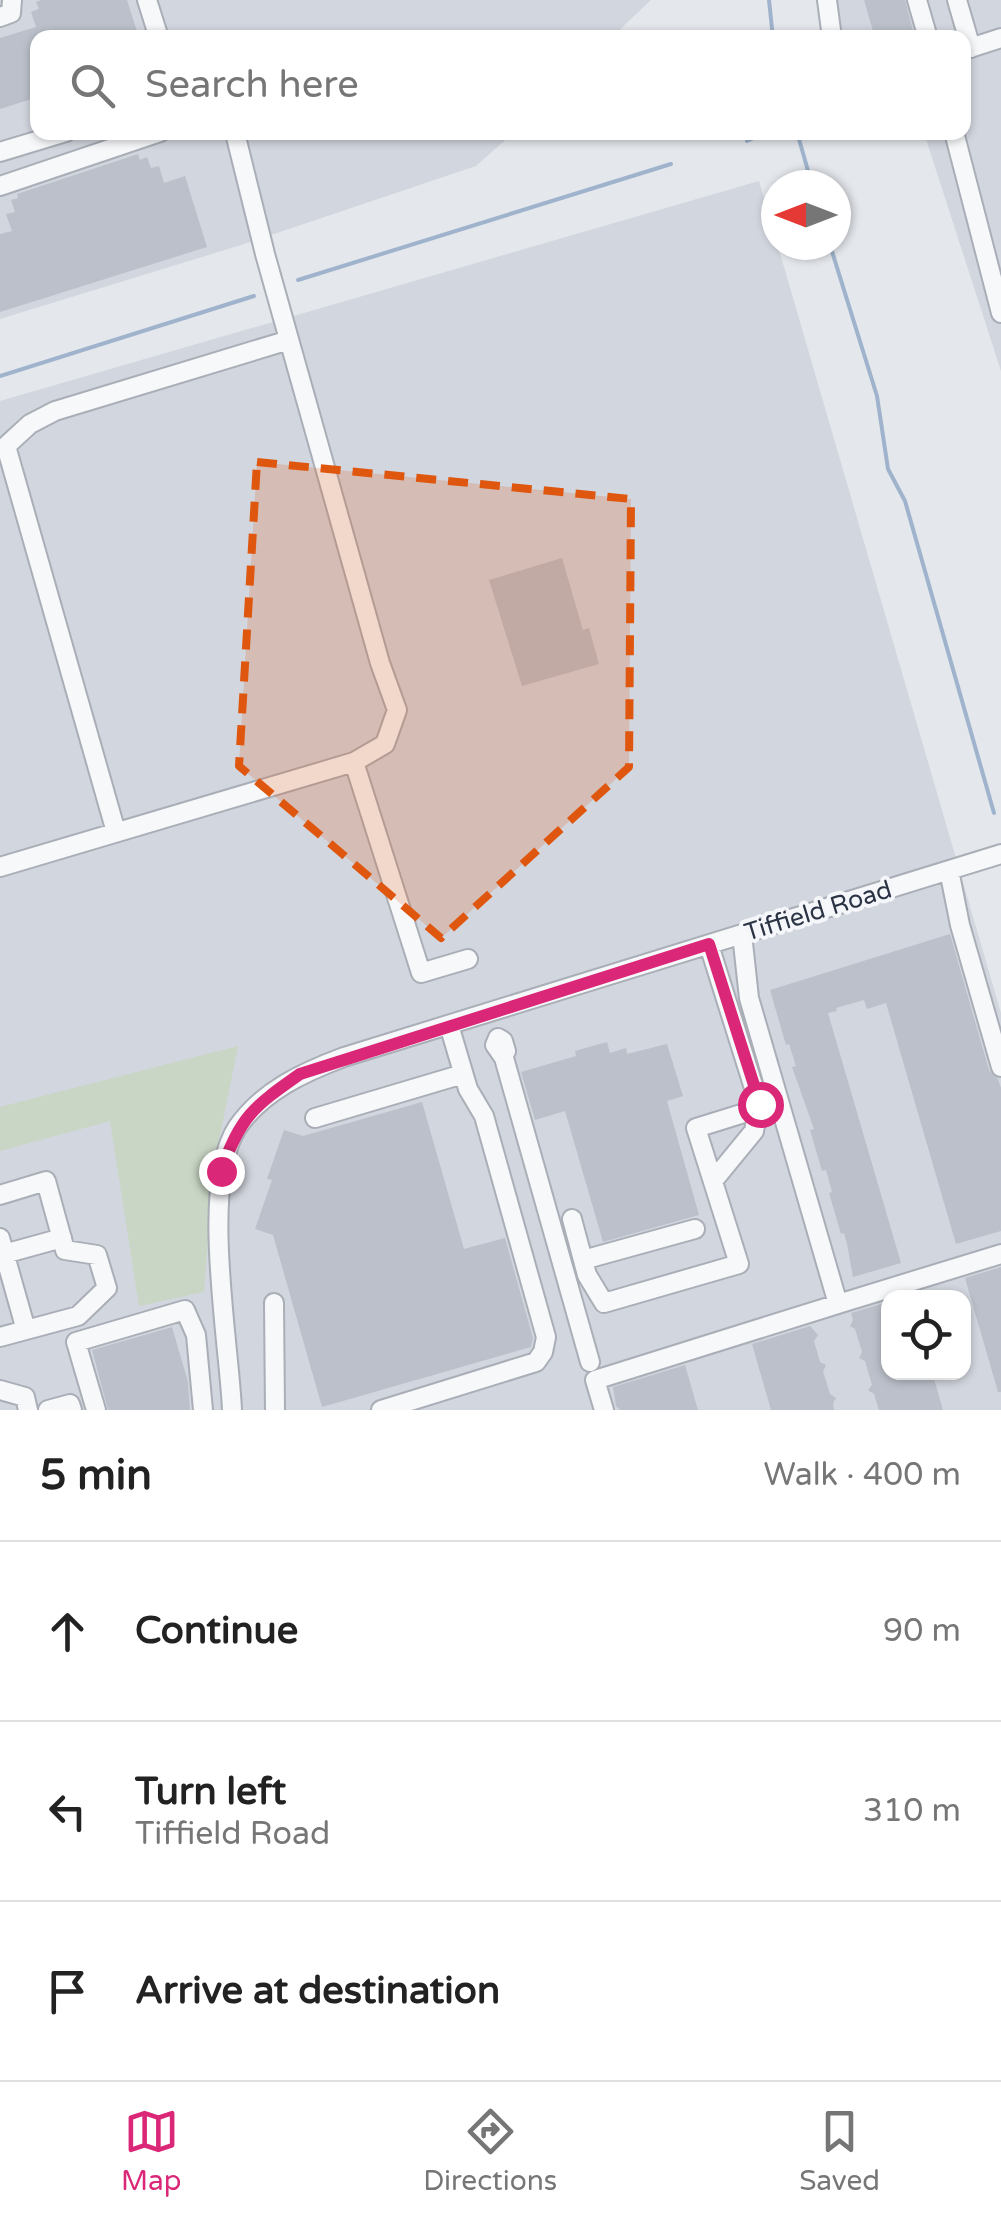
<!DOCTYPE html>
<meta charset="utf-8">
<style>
:root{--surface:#fff;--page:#f2f2f2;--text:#222;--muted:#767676;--line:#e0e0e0;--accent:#db2777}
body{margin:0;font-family:"Varela Round",sans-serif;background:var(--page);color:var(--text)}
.controls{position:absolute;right:30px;bottom:30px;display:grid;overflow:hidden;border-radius:20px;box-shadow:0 2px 8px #0004}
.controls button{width:90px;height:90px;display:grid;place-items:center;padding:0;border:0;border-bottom:2px solid var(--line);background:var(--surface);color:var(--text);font:50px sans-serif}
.compass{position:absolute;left:761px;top:170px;width:90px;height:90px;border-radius:50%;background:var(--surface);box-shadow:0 2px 8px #0004;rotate:270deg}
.stop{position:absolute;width:30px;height:30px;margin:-22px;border:8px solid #db2777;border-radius:50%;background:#fff}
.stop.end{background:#db2777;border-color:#fff;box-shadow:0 2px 10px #0008}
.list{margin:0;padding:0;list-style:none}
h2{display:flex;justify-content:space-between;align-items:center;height:130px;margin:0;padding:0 40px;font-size:42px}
h2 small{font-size:32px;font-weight:400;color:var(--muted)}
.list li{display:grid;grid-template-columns:65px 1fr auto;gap:30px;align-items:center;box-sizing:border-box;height:180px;padding:0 40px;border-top:2px solid var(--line)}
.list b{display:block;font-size:38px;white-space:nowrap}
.list p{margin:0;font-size:32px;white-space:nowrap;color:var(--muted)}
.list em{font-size:32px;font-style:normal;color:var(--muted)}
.icon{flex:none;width:55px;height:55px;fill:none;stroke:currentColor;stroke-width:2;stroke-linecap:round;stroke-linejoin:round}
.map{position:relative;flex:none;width:1001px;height:1410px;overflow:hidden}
.search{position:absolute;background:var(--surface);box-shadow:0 2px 8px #0004;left:30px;right:30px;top:30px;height:110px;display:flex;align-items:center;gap:25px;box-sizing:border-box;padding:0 35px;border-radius:20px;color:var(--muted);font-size:38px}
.sheet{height:670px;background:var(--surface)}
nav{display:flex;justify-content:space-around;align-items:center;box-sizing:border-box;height:140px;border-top:2px solid var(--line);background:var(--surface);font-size:28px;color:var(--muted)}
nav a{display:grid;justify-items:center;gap:5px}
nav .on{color:var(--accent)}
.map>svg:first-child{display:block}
</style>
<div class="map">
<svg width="1001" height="1410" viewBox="0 0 1001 1410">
<rect width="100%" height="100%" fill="#e4e7ec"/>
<!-- built -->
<path fill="#d2d6de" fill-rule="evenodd" d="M0 0H651L612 37 38 38V132L513 133 476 166 241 245 0 319Z
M817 0H1001V371L924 133 964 132V38L824 37Z
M759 181 1001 1013V1410H0V401ZM888 1298H964V1372H888Z"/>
<!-- green -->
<path fill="#c9d6c5" d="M238 1046 213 1170 204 1292 139 1306 110 1121 0 1151V1107Z"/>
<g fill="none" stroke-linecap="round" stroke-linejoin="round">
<!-- stream -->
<path stroke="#9fb4cc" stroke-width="4" d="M769 0 773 38
M797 132 812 185
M747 141 766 132
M830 245 877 396 888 469 905 501 994 813
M298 280 671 164
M0 376 254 296"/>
</g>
<!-- building -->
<path fill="#bbc0ca" d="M41 0H127L139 38H38V97L0 109V38L36 27 31 12 39 9 36 2Z
M864 0H905L915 38H875Z
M138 154 140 160 147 157 151 168 159 166 164 183 185 176 207 247 0 312V234L12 231 6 214 15 212 11 200 18 198 17 194Z
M562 558 583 630 589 628 599 664 522 686 489 580Z
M950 934 989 1070 998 1079 1001 1088V1231L956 1244 886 1003 867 1009 864 1000 836 1008 837 1011 828 1013 901 1263 853 1277 847 1244 844 1233 841 1234 829 1193 832 1192 826 1170 822 1171 810 1130 814 1129 792 1067 796 1066 789 1044 786 1045 770 990Z
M607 1042 610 1053 626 1048 627 1054 667 1044 683 1096 667 1101 699 1215 603 1242 565 1111 535 1120 521 1072 576 1056 575 1051Z
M422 1102 464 1249 505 1238 533 1338 531 1347 322 1407 273 1235 255 1229 272 1180 267 1179 284 1130 303 1136Z
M1001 1267V1392H998L965 1278Z
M888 1302V1372H932L943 1410H879L874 1394 868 1390 872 1385 865 1361 859 1358 862 1352 855 1329 850 1326 853 1320 851 1313Z
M810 1326 818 1335 814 1341 820 1362 826 1365 823 1371 830 1394 836 1398 833 1403 834 1410H771L752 1344Z
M172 1327 188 1382 190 1410H108L92 1350Z
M685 1365 698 1410H620L616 1406 613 1387Z"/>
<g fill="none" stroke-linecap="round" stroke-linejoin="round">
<defs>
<path id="minor" d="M147 0 159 38
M827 0 832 38
M917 0 928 38
M957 0 971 48
M0 17 11 13 12 0
M964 50 1001 38
M954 132 1001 313
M236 137 265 254 380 663 397 710 385 744 354 762 421 973 468 959
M0 152 66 132
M0 186 160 132
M116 832 6 446 30 424 55 411 289 340
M0 867 354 762
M949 870 960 925 1001 1067
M709 945 759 1104 754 1131 713 1181
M503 1055 506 1051 503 1041 498 1038 495 1045 504 1058 590 1362
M315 1118 463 1074
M0 1195 46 1181 65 1250 97 1255 107 1288 78 1316 26 1330
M572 1219 587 1275 604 1303 739 1264 696 1128 741 1114
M0 1238 26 1330 0 1337
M4 1254 62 1238
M583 1260 695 1229
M274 1303 275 1410
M838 1304 1001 1254
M0 1390 25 1397 28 1410
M48 1410 70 1404 72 1410
M96 1410 76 1342 185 1310 196 1335 203 1410
M232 1410C229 1340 200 1185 237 1128 262 1091 304 1072 344 1057L1001 854
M381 1410 536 1362 543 1352 546 1337 484 1116 468 1089 449 1025
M604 1410 595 1380 838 1304 749 998 742 934"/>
</defs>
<!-- minor casing -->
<use href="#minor" stroke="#a9aeb7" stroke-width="22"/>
<!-- minor -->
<use href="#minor" stroke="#f7f8fa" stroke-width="18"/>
</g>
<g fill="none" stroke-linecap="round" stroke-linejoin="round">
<!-- route -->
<path stroke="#db2777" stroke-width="12" d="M221 1171C241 1116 253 1107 300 1074L709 944 760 1104"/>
</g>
<!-- marked area -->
<path fill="#df570f" fill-opacity="0.2" stroke="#df570f" stroke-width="8" stroke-dasharray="20 12" stroke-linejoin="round" d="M257 462 631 499 629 767 441 938 239 766Z"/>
<g text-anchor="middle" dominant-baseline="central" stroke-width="8" stroke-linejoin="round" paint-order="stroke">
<!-- street labels -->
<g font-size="25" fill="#2b3445" stroke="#f4f6f9">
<text transform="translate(818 911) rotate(-17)">Tiffield Road</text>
</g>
</g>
</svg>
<div class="controls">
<button><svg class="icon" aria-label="locate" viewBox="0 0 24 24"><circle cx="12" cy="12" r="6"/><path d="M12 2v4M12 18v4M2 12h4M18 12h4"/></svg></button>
</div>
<svg class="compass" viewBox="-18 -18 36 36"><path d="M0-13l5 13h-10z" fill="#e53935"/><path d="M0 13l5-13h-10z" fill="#767676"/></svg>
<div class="stop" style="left:760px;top:1104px"></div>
<div class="stop end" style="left:221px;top:1171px"></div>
<div class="search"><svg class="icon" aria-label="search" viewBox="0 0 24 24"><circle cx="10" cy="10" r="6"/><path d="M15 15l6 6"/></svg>Search here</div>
</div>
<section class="sheet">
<h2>5 min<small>Walk · 400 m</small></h2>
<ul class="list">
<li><svg class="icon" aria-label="ahead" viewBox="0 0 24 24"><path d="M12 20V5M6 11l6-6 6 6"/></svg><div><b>Continue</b></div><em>90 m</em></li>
<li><svg class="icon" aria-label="left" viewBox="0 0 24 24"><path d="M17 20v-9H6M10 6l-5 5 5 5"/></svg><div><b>Turn left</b><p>Tiffield Road</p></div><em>310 m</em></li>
<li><svg class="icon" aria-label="arrive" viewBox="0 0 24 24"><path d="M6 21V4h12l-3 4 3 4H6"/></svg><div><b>Arrive at destination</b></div></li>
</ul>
</section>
<nav>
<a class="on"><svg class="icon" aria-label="map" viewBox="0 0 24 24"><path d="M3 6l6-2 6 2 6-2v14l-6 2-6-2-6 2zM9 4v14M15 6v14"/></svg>Map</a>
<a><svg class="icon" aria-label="directions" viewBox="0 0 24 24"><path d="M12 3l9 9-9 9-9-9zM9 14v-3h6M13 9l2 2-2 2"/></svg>Directions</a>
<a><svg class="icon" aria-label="saved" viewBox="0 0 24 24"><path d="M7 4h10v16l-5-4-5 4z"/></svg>Saved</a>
</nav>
